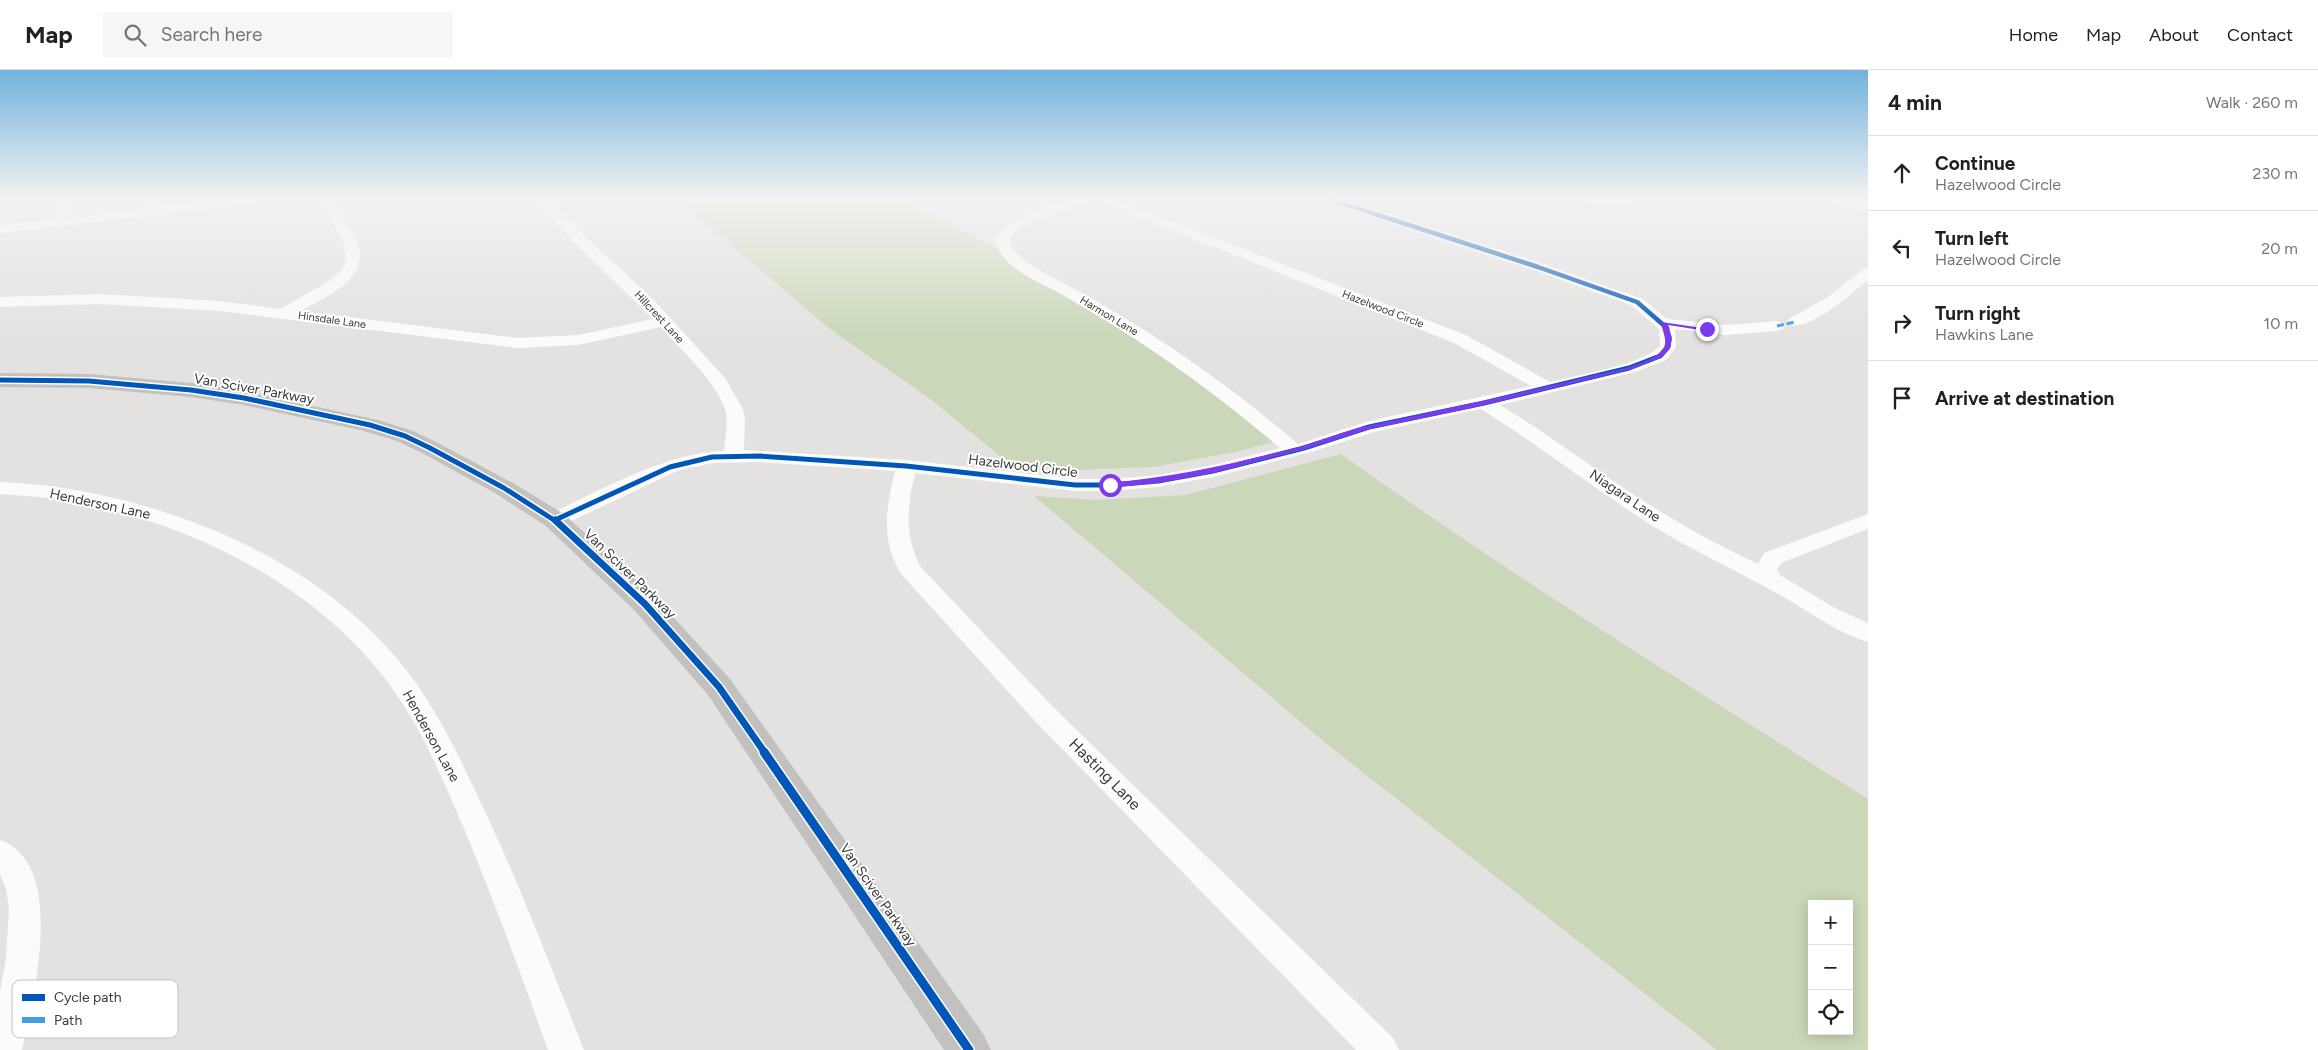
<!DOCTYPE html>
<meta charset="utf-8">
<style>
:root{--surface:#fff;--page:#f6f6f6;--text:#202124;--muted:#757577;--line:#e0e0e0}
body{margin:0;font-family:Figtree,sans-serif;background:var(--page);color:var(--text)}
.controls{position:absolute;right:15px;bottom:15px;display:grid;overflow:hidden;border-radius:0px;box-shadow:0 2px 12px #0003}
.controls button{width:45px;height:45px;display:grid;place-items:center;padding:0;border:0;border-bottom:1px solid var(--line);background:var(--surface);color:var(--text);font:25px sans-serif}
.stop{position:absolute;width:15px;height:15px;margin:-11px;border:4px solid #7c3aed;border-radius:50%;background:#fff}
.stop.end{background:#7c3aed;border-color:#fff;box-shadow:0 1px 5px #0008}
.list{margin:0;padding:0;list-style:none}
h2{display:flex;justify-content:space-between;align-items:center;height:65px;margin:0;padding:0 20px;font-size:21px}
h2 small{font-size:16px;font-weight:400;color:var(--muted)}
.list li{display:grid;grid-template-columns:32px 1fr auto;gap:15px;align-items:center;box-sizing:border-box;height:75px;padding:0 20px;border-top:1px solid var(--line)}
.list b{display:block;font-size:19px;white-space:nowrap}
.list p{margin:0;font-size:16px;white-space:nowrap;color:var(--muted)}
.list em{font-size:16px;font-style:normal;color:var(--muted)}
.icon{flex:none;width:28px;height:28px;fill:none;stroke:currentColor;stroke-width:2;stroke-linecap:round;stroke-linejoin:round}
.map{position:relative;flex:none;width:1868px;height:980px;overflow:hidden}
header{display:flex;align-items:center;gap:30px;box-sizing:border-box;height:70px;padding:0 25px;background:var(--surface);border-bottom:1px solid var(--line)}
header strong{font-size:24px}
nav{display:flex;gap:28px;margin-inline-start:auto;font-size:18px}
.search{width:350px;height:45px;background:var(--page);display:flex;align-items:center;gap:12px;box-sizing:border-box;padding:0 18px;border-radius:0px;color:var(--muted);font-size:19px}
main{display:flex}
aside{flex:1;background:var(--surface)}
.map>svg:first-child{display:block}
</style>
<header>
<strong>Map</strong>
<div class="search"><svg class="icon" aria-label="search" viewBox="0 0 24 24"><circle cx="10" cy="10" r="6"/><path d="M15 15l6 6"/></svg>Search here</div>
<nav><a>Home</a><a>Map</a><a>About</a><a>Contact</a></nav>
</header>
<main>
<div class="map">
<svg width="1868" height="980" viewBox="0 0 1868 980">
<rect width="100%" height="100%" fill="#e4e2e1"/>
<!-- green -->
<path fill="#cad8b9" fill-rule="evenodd" d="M677 129H899L1017 189 1160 277 1278 371 1235 382 1153 397 1077 400 1008 393 933 331 830 259Z
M1341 384C1512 506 1691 617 1868 729V980H1717L1328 675 1034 426 1097 430 1185 425ZM1812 834H1849V961H1812Z"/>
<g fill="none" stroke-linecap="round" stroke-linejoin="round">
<!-- street -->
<path fill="#fbfbfa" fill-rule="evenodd" d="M63 129H76L65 147 217 129H259L253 133 0 163V155L51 149Z
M319 129H332C339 143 349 155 356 169 374 207 327 227 300 241L518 268 578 265 653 249 572 170 536 129H550L582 164 651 227 725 308 743 339 745 350 744 380 906 390 1075 409H1110L1158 405 1213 395 1280 378C1212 320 1139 268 1061 224 1039 212 1001 198 995 170 1010 142 1061 129 1090 129L1089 132C1067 139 1020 149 1009 170 1015 192 1053 207 1071 217 1152 261 1228 314 1298 374L1369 351 1531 316 1454 273 1095 129H1114L1466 265 1550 312C1577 305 1642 295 1660 276L1659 259 1631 235 1533 200 1324 132 1323 129H1343L1543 194 1643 229 1667 249 1725 255 1777 251 1783 253 1785 256 1783 259 1777 261 1725 265 1675 259 1676 277 1666 290 1635 302 1500 335C1557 369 1609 411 1666 445 1696 463 1726 479 1758 494L1764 483 1868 444V459L1781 493 1777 500 1780 505 1835 538 1868 553V572C1832 561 1804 537 1771 520 1731 498 1690 479 1651 455 1593 418 1539 375 1481 339L1374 362 1311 382 1213 407 1158 417 1110 421H1075L915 403C907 437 904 464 920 496L1052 636 1393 968 1399 980H1356L1034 650 902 505C880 471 886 438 895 401L760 392 712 393 677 401 563 455 555 457 547 455 544 450 547 445C600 421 667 382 724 381 725 368 729 351 725 339 713 307 682 282 661 257L578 275 518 278 220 241 99 234 0 237V227L99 224 220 231 280 239 324 214 340 202 345 195 346 184 342 169Z
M1583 129H1640C1633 137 1590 137 1583 129Z
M1827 129H1850L1868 134V142L1828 132Z
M1868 198V210C1852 223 1810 261 1789 255L1787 252 1789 249 1828 227 1863 199Z
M0 412C24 413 47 415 70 419 205 442 348 508 424 625 445 657 462 692 478 727 518 809 550 895 584 980H548C522 907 495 833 465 761 447 720 430 677 406 639 336 525 200 455 72 431 48 427 24 426 0 424Z
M0 770C68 794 33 929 22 980H0V921L6 889 9 839 6 818 0 804Z"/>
<!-- secondary -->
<path fill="#c2c1c0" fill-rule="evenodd" d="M0 303 89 304 191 313 244 321 378 350 413 361 438 373 513 413 564 444 655 527 730 609 984 965 991 980H944L708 625 635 541 546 456 495 423 422 383 397 371 364 361 244 335 191 327 89 318 0 317Z"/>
<!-- quiet -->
<path stroke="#3f9ee2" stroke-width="3" stroke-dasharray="7 3" stroke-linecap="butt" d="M1777 256 1795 252"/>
<defs>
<path id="cycleway-far3" d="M1329 129 1538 197 1637 232 1667 258 1669 271"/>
<path id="cycleway-far2" d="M0 310 89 311 191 320 244 328 370 355 405 366 430 378 504 418 557 452
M555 450 670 397 712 387 760 386 906 396 1075 415H1110L1158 411 1213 401 1304 378 1369 357 1484 333 1629 298 1660 286 1668 277 1669 270"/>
<path id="cycleway-far1" d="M555 450 645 534 719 617 765 683"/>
<path id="cycleway" d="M764 682 969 980"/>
</defs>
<!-- cycleway-far3 casing -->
<use href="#cycleway-far3" stroke="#fff" stroke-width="6"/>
<!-- cycleway-far2 casing -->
<use href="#cycleway-far2" stroke="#fff" stroke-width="8"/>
<!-- cycleway-far1 casing -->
<use href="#cycleway-far1" stroke="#fff" stroke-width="10"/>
<!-- cycleway casing -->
<use href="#cycleway" stroke="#fff" stroke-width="12"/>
<!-- cycleway-far3 -->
<use href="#cycleway-far3" stroke="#0057b8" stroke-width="4.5"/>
<!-- cycleway-far2 -->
<use href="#cycleway-far2" stroke="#0057b8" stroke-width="5"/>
<!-- cycleway-far1 -->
<use href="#cycleway-far1" stroke="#0057b8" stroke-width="7"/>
<!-- cycleway -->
<use href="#cycleway" stroke="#0057b8" stroke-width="9"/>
</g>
<!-- sky -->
<linearGradient id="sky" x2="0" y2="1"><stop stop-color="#72b2dd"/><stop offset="0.48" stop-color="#f3f2f2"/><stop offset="1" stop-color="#f3f2f2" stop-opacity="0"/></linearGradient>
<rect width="1868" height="267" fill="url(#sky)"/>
<!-- route -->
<path fill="#7c3aed" d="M1661 252 1710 259 1707 261 1668 255 1672 268 1670 278 1662 287 1632 299 1472 338 1370 359 1306 379 1213 403 1158 413 1110 418 1106 415 1110 413C1174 407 1236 393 1299 377 1323 370 1347 360 1371 355 1439 340 1507 326 1574 310 1599 303 1636 299 1657 285 1672 275 1662 263 1661 252Z"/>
<g text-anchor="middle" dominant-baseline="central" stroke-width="4" stroke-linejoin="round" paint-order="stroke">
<!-- far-street labels -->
<g font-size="11" fill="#3b3a39" stroke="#fff">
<text transform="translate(1383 239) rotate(21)">Hazelwood Circle</text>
<text transform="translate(1109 246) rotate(31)">Harmon Lane</text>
<text transform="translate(659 247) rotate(47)">Hillcrest Lane</text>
<text transform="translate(332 250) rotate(8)">Hinsdale Lane</text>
</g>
<!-- street labels -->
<g font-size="14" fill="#3b3a39" stroke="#fff">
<text transform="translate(254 319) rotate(10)">Van Sciver Parkway</text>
<text transform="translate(1023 396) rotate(7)">Hazelwood Circle</text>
<text transform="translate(1625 426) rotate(34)">Niagara Lane</text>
<text transform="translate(100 434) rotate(12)">Henderson Lane</text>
<text transform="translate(630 504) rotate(44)">Van Sciver Parkway</text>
<text transform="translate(431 666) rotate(61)">Henderson Lane</text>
<text transform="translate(878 825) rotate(55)">Van Sciver Parkway</text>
</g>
<!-- near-street labels -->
<g font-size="16" fill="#3b3a39" stroke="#fff">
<text transform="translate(1105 704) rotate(45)">Hasting Lane</text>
</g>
</g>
<!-- legend -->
<rect x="12" y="910" width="166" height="58" rx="8" fill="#fff" stroke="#c4c4c4" stroke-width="1"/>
<rect x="22" y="924" width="23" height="7" fill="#0057b8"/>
<rect x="22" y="947" width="23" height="6" fill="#3f9ee2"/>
<g font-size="14" fill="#3b3a39">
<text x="54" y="932">Cycle path</text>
<text x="54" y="955">Path</text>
</g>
</svg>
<div class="controls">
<button>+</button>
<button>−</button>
<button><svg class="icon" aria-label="locate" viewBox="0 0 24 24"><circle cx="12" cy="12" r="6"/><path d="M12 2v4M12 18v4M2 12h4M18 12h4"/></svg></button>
</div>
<div class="stop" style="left:1110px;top:415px"></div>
<div class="stop end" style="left:1707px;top:259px"></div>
</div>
<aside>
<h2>4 min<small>Walk · 260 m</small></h2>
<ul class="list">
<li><svg class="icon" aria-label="ahead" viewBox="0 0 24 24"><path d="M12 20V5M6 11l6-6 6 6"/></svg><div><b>Continue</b><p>Hazelwood Circle</p></div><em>230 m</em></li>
<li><svg class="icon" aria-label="left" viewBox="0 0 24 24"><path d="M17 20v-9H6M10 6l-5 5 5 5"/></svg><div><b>Turn left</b><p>Hazelwood Circle</p></div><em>20 m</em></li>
<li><svg class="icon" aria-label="right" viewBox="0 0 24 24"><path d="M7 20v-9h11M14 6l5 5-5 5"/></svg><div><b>Turn right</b><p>Hawkins Lane</p></div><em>10 m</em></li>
<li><svg class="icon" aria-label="arrive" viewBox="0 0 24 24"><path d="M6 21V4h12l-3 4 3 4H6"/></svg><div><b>Arrive at destination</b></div></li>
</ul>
</aside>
</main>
